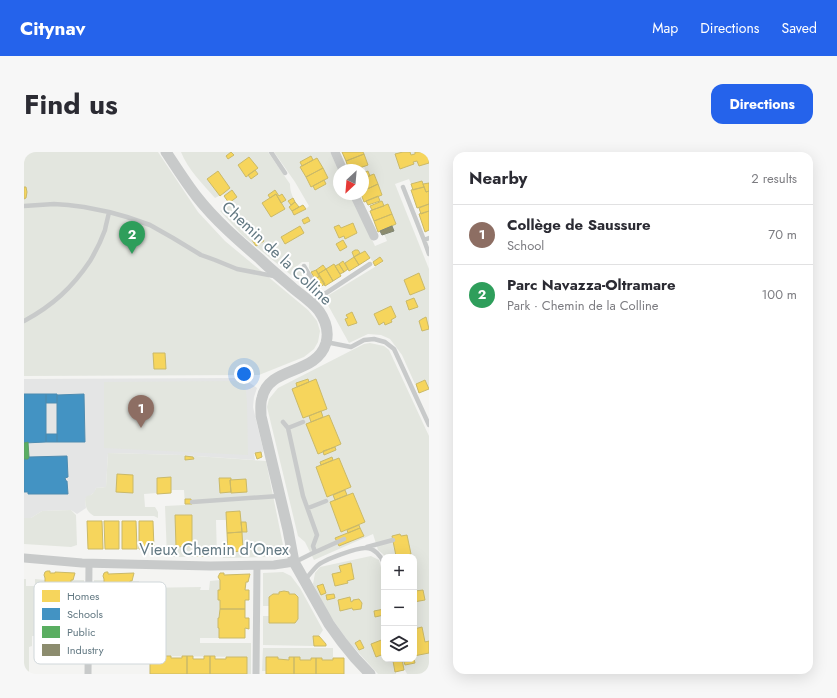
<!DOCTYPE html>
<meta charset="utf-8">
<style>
:root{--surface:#fff;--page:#f7f7f7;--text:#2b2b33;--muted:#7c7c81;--line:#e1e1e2;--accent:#2563eb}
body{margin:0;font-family:Jost,sans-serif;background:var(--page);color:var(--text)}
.controls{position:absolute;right:12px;bottom:12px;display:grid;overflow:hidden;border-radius:8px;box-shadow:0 4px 16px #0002}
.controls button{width:36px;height:36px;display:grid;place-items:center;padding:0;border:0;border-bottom:1px solid var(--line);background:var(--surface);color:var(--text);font:20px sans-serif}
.compass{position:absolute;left:309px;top:12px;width:36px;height:36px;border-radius:50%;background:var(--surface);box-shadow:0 4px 16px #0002;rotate:206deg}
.you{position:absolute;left:220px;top:222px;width:14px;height:14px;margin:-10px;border:3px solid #fff;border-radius:50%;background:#1a73e8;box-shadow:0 0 0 6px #1a73e833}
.badge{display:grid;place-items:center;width:26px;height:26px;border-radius:50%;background:var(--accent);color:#fff;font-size:13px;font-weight:700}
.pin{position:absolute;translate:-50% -33px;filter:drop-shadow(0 1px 2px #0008)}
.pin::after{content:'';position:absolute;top:21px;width:14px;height:12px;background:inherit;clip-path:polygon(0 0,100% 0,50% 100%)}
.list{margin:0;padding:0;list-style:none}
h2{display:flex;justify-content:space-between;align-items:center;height:52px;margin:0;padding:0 16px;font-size:17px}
h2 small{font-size:13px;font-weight:400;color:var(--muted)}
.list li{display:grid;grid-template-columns:26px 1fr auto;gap:12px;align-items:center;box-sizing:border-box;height:60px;padding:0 16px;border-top:1px solid var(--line)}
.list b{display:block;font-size:15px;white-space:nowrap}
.list p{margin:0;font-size:13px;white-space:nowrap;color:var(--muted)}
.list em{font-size:13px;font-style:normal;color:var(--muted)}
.icon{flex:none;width:22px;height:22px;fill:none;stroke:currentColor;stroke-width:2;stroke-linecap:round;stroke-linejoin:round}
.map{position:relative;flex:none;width:405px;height:522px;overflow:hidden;border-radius:12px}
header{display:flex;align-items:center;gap:24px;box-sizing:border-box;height:56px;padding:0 20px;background:var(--accent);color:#fff}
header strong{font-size:19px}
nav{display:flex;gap:22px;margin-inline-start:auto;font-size:14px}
.intro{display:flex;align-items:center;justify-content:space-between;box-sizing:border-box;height:96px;padding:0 24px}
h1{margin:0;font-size:28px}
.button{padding:10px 18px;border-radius:12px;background:var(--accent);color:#fff;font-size:14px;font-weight:700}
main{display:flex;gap:24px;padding:0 24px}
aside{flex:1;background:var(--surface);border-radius:12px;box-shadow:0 4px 16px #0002}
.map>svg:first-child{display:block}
</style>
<header>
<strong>Citynav</strong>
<nav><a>Map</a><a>Directions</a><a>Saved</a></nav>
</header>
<div class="intro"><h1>Find us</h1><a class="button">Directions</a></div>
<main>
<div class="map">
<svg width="405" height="522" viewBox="0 0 405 522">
<rect width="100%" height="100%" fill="#f4f4f2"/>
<!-- built -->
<path fill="#e4e5e5" d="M216 226 223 229 233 236 230 245 229 255 239 297V300L230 301 231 308 157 303 84 301 82 335 72 336 71 340 61 347 62 356 53 362 47 358 18 359 7 366H0V227Z"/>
<!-- green -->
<path fill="#e3e6df" d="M0 0H134L174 60 201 89 284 158 293 169 296 179 294 190 290 197 280 205 235 223 0 224Z
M157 0H244L266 32C266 41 270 48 274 55L279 53 282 57 285 54 271 30 250 0H306L315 19V42H326L351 94 363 89 360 82 370 79 368 74 372 72 364 52 360 54 358 49 356 50 354 44 358 42 350 22 346 24 344 19 342 20 340 14 344 12 339 0H405V31L399 32 398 29 387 32 385 27 371 32 405 117V237L400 228 391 232 378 203 366 187 357 183 344 182 325 191 300 146 359 110 356 106 349 110 341 99 321 111 319 110 311 114 302 117 299 113 287 120 285 116V110H278L273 114 291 140 289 141 218 83 196 59 205 52 199 42 191 46C179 32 164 18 157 0Z
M346 191 360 194 365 198 405 284V521L403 522H383L381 518 372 520V522H354L324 489 304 461 289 432 291 421 296 415 347 404 355 408 358 419H360V507H390V405H361L360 403 354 398 349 382 290 408 281 390 274 384 243 255 245 247 254 236 340 192Z
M221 229 223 250 224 303 80 296V230Z
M84 301 157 303 242 309 259 393C256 399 253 403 246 405L199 406V392H204L202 368H192L193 405H143L141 354 161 353 160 338H148L147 341 133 342V341L120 342 121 355H131L134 360V366L130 364H70C62 359 62 356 61 347L63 344C69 343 70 341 72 336L82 335Z
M47 358 52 363 53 393 47 395 0 392V366H7L18 359Z
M259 420 267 424 276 436 299 478 295 484H290V494L239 493V464H245L246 471H271L274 467V445L271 442H249L245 445V454H239V421Z
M0 427H2V434H11V427L21 428V436H20V446H21V464L19 474H21V484H8V494L5 495V522H0Z
M47 428H60L59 484H46L47 474H51V465H47V447L51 446V437H47Z
M70 428H80V437H78C80 447 80 456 80 465H78V475H80V484H70Z
M196 428V438H194V448H196L195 466 194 467V476H195V486H176V491H227V522H223V505L126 504V491H124V488H105V475H109V466L105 465V447H110V438L106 437V429H115L116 436 177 435 176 438H185L186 429Z
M239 496H309V508H298V506H287V508H276L265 505V508L254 507 242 505V519H238Z"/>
<!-- homes -->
<path fill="#f6d55c" stroke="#cab968" d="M207 0 210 3 204 7 202 4Z
M318 0H339L340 2 322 9Z
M379 0H386L387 3 391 2V0H405V11L395 14 393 9 389 10 390 12 376 17 371 2Z
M340 2 344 13 330 18H325L322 9Z
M287 4 289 8 278 14 276 10Z
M225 5 234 16 222 25 214 13Z
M293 6 299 16 282 25 276 15Z
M299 16 304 26 287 35 282 25Z
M231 18 234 22 227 27 224 23Z
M194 19 206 36 196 44 183 27Z
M344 19 346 24 339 26V21Z
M350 22 354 32 339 39V26Z
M300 28 302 32 291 38 289 34Z
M398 29 400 35 389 38 387 32Z
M405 31V39L402 40 399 32Z
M354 32 358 43 340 50 337 42H339V39Z
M0 35H2L3 40 2 46 0 47Z
M400 35 402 40 405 39V52L393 56 387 38Z
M208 38 213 45 205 51 200 44Z
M251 38 255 44 258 42 262 48 257 51 252 42 246 46 244 43Z
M252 42 261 57 247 65 238 51Z
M354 44 356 49 344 53 342 49Z
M269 46 271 50 267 53 264 49Z
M358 49 360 54 348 58 346 54Z
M271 50 275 55 268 59 265 55Z
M364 52 368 62 350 69 346 59Z
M405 52V59L397 62 395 56Z
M279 53 282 57 270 63 268 59Z
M405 59V78L401 80 395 62Z
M368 62 372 72 354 80 350 69Z
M284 65 286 69 280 72 278 68Z
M329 71 333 81 321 87 320 84 315 86 310 75 315 73 317 76Z
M276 74 280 81 261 92 257 85Z
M236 83 240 89 232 94 228 88Z
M319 88 323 95 316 99 312 92Z
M331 98H334L336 101 330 105 328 100Z
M341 99 346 106 335 113 330 105Z
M330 105 335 113 325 119 321 111Z
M356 105 359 109 351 114 349 110Z
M319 109 324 117 320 120 315 112Z
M310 112 317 124 309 129 302 117Z
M315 112 320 120 316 122 311 114Z
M299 113 302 117 294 122 292 118Z
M302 117 309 129 301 134 294 122Z
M292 118 296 124 291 127 287 120Z
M395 121 401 137 386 143 380 128Z
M296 124 301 132 296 135 291 127Z
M390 146 394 155 385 158 382 149Z
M367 154 372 165 367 168 368 170 361 173 360 170 355 173 350 162Z
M328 160 333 171 324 174 321 167 324 166 322 163Z
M402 165 405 177 398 179 395 169 398 167Z
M129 201H141L142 217H130Z
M284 227 285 230 273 235 272 231Z
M292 227 303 257 279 266 268 237Z
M401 228 405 237 395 241 392 232Z
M297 259 299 265 287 270 285 264Z
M305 263 317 292 294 302 282 272Z
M311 295 312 298 300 303 299 299Z
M237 300 238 305 233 307 231 301Z
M161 304 169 305 170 307 161 308Z
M308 305 309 308 297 313 296 310Z
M315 306 327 335 303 345 292 315Z
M93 322 109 323V341L92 340Z
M147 325V341L133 342V326Z
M195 326H207V328H206L207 340 196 341Z
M222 327 223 340 207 341 206 328Z
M321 338 323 343 311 348 309 343Z
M329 341 341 370 317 380 306 350Z
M161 347H167L168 352H161Z
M216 359 218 380 203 381 202 360Z
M151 363H168V394L152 395Z
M63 369H78L79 397H64Z
M80 369H95V397H81Z
M98 369H112L113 397H98Z
M115 369H129L130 397H115Z
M217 370H222L223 380H218Z
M335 373 336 376 324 381 323 378Z
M336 376 340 384 315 394 311 386Z
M218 380 219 399 204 400 203 381Z
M376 382 377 384 383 383 387 402 377 404 376 403 372 404 368 384Z
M182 395V404H171V396Z
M327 411 330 427 323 429 324 431 311 434 308 422 317 420 315 414Z
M23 419H26V421H31V420L51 421 49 428H47V437H51V447H47V456L21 455V446H20V436H21V426L20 423 21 420Z
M82 420H84V422L110 421 108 429H106V437H110V447H105V456H80V447H78V437H80V427L79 424 80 421Z
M196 421H200V423L226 422 224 430H222L221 438H225V448H221V457H196V448H194V438H196V428L194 425Z
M299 432 302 441 297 443 293 434Z
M390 435 391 439 399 438 401 448 390 450Z
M260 439 265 440V442H271L274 445V467L271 471H245V445L249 442H255V440Z
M310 442 311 446 303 448 302 443Z
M326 445 327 450 329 449V448L335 447 338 451 337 457 329 458 328 456 316 459 314 448Z
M196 457H221V466H225V477L221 476V486H195V476H194V466H195Z
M360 457V463L351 465 350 459Z
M398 475 401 490 405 489V501L390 504V477Z
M289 484H295L302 492V494H290Z
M360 487V502L352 505 347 492Z
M336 488 340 496 335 498 331 491Z
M126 504H147V506H158V504H163V522H126Z
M163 504H169V507H180V504H186V522H163Z
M186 504H191V507H202V505H223V522H186Z
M242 505H254V507L265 508V505H270V522H242Z
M270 505H276V508H287V506H292V522H270Z
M292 506H298V508H309V506H320V522H292Z
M378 507 380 518 371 520 369 509Z
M379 507H390L391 511 381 513Z"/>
<!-- schools -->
<path fill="#4393c3" stroke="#4d8bb0" d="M0 242H22V290L0 291Z
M22 242H33V251H22Z
M60 242 61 290H33V243Z
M22 282H33V290H22Z
M43 304 44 325 41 326 42 329H43L44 342H4V340H0V307H4L5 305Z"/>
<!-- public -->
<path fill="#5aae61" stroke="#5d9e6b" d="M4 290 5 305 4 307H0V291Z"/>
<!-- industry -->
<path fill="#8c8c6e" stroke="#808674" d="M368 74 370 79 358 83 356 79Z"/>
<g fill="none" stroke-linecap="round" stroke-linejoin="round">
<!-- service -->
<path stroke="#c8caca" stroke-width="4.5" d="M247 0 261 21
M379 35 400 88
M0 54 30 52 44 53 60 55 85 60 103 65 126 73 149 86 177 103 191 108 213 117 250 124
M405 86 400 88 405 102
M280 114 298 144
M287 151 346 112
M0 169C28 154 48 136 66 109 72 99 77 89 81 78 82 72 84 66 85 60
M302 190 327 195 340 188 350 187 361 190 370 197 405 273
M259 270 264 276 279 344 293 383 289 394 291 400
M264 276 279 270
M168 350 255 344
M284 356 302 349
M343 395 369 388
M271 410 287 402 320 387
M281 428C285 423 289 418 293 414 299 408 334 395 342 396 350 396 357 404 360 411"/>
<!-- pedestrian -->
<path stroke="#c8caca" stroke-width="7" d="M64 522 65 412
M232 522 233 413"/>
<!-- minor -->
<path stroke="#c8caca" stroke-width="9" d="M311 0 319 18
M330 42 350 84
M0 406 58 411 186 414 250 413 270 410"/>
<!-- tertiary -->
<path stroke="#c8caca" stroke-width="11" d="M142 0C152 15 162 31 173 45 191 68 214 88 236 107 247 118 259 127 270 137 279 144 289 151 295 159 302 169 305 180 302 191 292 224 245 213 238 246 236 251 237 258 237 264L264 378 270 410 305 472 318 490 331 506 346 522"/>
</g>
<g text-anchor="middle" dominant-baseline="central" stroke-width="4" stroke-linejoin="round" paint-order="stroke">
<!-- street labels -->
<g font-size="16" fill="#637983" stroke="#fff">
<text transform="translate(253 101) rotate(43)">Chemin de la Colline</text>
<text x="190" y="397">Vieux Chemin d'Onex</text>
</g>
</g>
<!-- legend -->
<rect x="10" y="430" width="132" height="82" rx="6" fill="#fff" stroke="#d0d7da" stroke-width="1"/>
<rect x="18" y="438" width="18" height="12" fill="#f6d55c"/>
<rect x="18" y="456" width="18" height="12" fill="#4393c3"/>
<rect x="18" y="474" width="18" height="12" fill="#5aae61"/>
<rect x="18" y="492" width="18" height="12" fill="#8c8c6e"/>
<g font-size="11" fill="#637983">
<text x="43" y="448">Homes</text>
<text x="43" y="466">Schools</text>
<text x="43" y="484">Public</text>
<text x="43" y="502">Industry</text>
</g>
</svg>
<div class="controls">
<button>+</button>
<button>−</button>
<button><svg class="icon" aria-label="layers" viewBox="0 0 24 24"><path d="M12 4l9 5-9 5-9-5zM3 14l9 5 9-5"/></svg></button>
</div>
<svg class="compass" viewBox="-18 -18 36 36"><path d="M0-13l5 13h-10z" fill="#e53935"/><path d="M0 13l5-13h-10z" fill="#7c7c81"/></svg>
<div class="you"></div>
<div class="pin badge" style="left:117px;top:276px;background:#8d6e63">1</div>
<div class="pin badge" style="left:108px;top:102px;background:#2e9e5b">2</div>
</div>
<aside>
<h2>Nearby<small>2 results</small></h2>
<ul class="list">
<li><span class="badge" style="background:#8d6e63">1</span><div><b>Collège de Saussure</b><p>School</p></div><em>70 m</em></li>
<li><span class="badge" style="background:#2e9e5b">2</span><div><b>Parc Navazza-Oltramare</b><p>Park · Chemin de la Colline</p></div><em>100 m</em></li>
</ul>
</aside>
</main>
